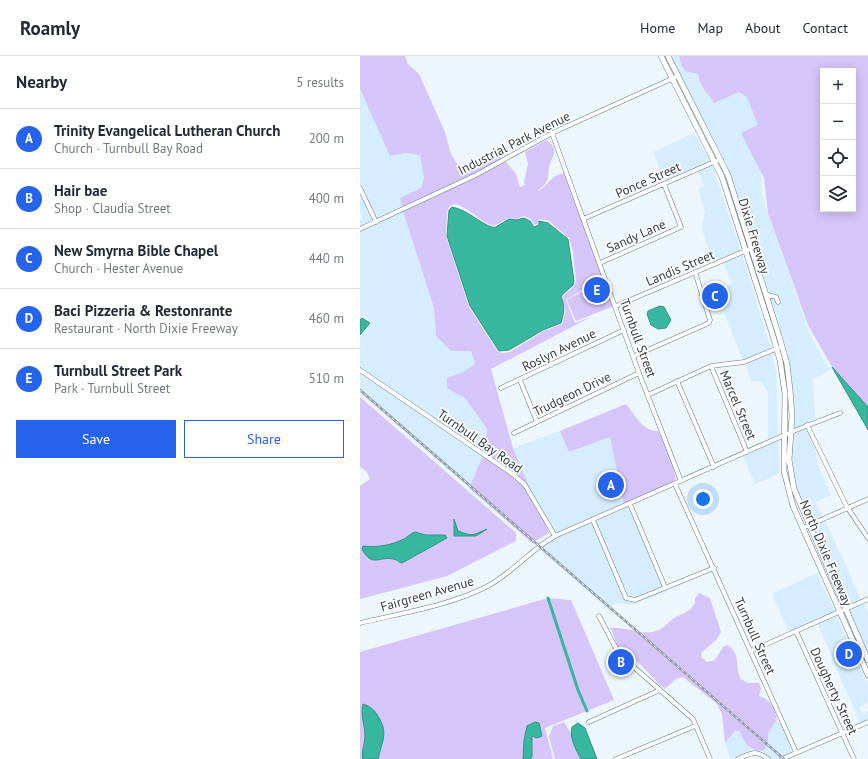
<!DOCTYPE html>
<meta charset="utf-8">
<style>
:root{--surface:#fff;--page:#f6f6f7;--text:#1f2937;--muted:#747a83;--line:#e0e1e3;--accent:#2563eb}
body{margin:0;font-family:"PT Sans",sans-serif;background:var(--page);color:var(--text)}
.controls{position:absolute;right:12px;top:12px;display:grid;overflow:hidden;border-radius:0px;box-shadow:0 2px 10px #0003}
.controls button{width:36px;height:36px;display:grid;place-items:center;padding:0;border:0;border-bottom:1px solid var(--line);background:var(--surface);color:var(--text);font:20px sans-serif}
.you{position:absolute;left:343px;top:443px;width:14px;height:14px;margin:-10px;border:3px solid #fff;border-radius:50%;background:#1a73e8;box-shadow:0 0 0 6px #1a73e833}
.badge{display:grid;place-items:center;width:26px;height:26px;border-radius:50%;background:var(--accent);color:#fff;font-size:13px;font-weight:700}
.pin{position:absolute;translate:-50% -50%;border:2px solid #fff;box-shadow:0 1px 4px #0006}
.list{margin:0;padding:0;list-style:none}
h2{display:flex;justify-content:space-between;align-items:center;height:52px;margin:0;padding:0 16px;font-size:17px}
h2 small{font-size:13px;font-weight:400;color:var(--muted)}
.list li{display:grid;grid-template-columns:26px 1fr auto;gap:12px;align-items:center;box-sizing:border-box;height:60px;padding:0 16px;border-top:1px solid var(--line)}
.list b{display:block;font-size:15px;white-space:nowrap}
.list p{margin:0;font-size:13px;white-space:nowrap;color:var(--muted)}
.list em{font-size:13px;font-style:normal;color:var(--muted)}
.actions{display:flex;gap:8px;padding:12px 16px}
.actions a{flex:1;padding:9px 0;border:1px solid var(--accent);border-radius:0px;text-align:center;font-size:14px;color:var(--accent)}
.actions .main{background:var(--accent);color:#fff}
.icon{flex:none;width:22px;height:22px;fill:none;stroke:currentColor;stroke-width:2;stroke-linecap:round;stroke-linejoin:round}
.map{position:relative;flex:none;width:508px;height:703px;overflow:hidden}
header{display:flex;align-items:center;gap:24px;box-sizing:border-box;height:56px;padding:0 20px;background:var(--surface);border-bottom:1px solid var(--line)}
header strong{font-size:19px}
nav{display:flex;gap:22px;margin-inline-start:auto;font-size:14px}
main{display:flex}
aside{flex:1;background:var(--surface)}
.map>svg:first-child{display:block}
</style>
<header>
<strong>Roamly</strong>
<nav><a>Home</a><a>Map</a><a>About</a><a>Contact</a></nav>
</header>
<main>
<aside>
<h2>Nearby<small>5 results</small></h2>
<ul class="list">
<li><span class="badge">A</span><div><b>Trinity Evangelical Lutheran Church</b><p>Church · Turnbull Bay Road</p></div><em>200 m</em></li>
<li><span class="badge">B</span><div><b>Hair bae</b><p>Shop · Claudia Street</p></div><em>400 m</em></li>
<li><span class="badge">C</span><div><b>New Smyrna Bible Chapel</b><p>Church · Hester Avenue</p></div><em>440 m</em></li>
<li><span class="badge">D</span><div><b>Baci Pizzeria &amp; Restonrante</b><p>Restaurant · North Dixie Freeway</p></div><em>460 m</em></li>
<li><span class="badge">E</span><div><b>Turnbull Street Park</b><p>Park · Turnbull Street</p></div><em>510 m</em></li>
</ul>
<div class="actions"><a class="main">Save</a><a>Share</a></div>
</aside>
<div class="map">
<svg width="508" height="703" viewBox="0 0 508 703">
<rect width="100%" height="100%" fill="#edf6fd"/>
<!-- built -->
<path fill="#d5edfe" d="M310 0H319L321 9 338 18 339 26 342 32 354 47 380 35 388 41 399 69 402 139 405 149 448 274 466 309 472 313 453 323 455 363 432 374V327L427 296 419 268 380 145 366 107Z
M0 33 30 100 46 97 60 98 64 122 61 132 40 142 42 151 17 163 0 129Z
M334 77 350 106 305 126 293 96Z
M352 109 381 195 353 205 342 174 345 156 338 132 344 130 339 115Z
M0 136 14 165 0 172V164L3 163 0 156Z
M43 155 74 252 76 280 91 295H111L115 308 103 316 87 322 105 342 127 373 124 396 0 312V281L12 267 5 260 0 262V175Z
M382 198 411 293 383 305 361 249 360 234 372 228 363 206Z
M412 297 416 316 418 380 387 393 408 384V335L401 326 391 325 385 308Z
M0 316 123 400 109 432 0 337Z
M447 371 454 387 458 409 471 439 456 446 463 461 449 467 435 432 431 402 432 378Z
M200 375 210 396 250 381 264 449 196 478 175 444 153 392Z
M418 384 420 417 395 428 383 400Z
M269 450 303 530 275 542 268 540 236 465Z
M465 464 501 544 486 551 450 471Z
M233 466 266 543 271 546H276L306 533 307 536 271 549 258 547 253 549 250 555 178 492 196 482Z
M457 517 475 556 429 576 412 538Z
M504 547 508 557V600L487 554Z
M476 559 508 629V646L499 651 502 657 508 655V664L500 667 457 567Z
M416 663 424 673 433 696 418 703H411L401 695H403L408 688V677Z
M375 675H380L386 688 393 694 371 703 365 688Z"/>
<!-- green -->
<path fill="#d6c5f8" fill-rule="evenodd" d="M0 0H45L48 8 59 18 85 76 91 98 102 115 138 99 142 103 115 117 42 151 40 142 61 132 64 122 60 99 46 97 30 100 0 33Z
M319 0H508V351L472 311 448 269 408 157 404 122 381 77 398 69 387 41 379 36 354 47C348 37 339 31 338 18L325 15 321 9ZM463 15H493V153H463Z
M186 84C196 90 196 96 191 105 185 118 194 124 177 135 187 133 188 120 204 117L243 221 206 244 215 267 231 261 131 313 153 392 175 444 166 428 124 396 127 373 105 342 87 332V322L103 316 115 308 111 295H91L76 280 74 252 43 155 145 105 156 118 160 131 165 129 164 126 168 108 165 96ZM94 148C109 151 119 165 134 170L149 162 156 163 164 160 171 163 174 169 178 168 179 163 189 165 209 182 213 195 216 225 214 230 203 240 205 258 202 268 184 275 150 296 143 297 138 296 109 251 86 180 87 156 89 151Z
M244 223 254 250 216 265 207 244Z
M0 341 156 477V485L87 520 0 543V430L10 423 7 416 0 411Z
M266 348C276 360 282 375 298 375L309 397 316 422 312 427 264 449 250 381 209 396 200 375Z
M123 400C137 409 153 418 163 430 174 444 183 461 189 477L172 487 109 432Z
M339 537 350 542 361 576 356 584 341 597 342 602 347 606 355 604 363 591 367 589C382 597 374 612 381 623L388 627H399L401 633 399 640C411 643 415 653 417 664L408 677V688L403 695C388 694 386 688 379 675H375L365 687 362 658 356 647 323 621 316 623 305 633C290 622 280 601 260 597 255 588 256 580 250 572 265 570 284 581 299 574 305 571 310 564 316 561 325 557 330 555 335 547V543Z
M188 542 211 544 254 644 185 672 193 703H0V596Z
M204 666 210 676 221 703H195L189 681 193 670Z"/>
<!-- water -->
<path fill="#37b79f" stroke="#369384" d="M92 151C108 154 119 167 134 172L149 163 156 164 164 162 170 165 174 171 179 169V165L188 167 208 183 214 225 213 229 201 240C205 249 204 258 201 267L183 274 149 294 139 295 110 250 87 180 89 154Z
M300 250 304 251 311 264 306 272 298 273 291 269 287 258 288 255Z
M2 262 10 267 0 279V264Z
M472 311 508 351V374L507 372Z
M94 463 98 475C115 481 112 479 127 473L116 480H94Z
M55 476 66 479H85L87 482 42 507C38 506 37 503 33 503 19 500 12 512 2 493L3 490C18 492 31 489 44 483 48 481 51 477 55 476Z
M3 648C8 649 13 653 16 657 29 676 23 682 18 703H3C1 695 5 688 5 680 5 670 0 658 3 648Z
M175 666 179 667 182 680 177 682 172 680V701L170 703H163L164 684 167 670Z
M218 667 225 672 237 703H221C216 694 209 681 212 671Z"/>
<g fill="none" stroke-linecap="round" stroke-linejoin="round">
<!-- canal -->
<path stroke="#37b79f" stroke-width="3" d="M188 542 218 634 227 655"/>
<defs>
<path id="minor" d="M192 77 279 317 321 425
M0 132 16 166
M223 163 361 103
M0 173 116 119 192 77 318 20
M240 207 321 171 304 128
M407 239 416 241 418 246
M256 250 392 192
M274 300 349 267 350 264 335 216
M351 310 387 396
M0 314 154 419 165 429 195 480
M160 324 177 366
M317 325 354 411
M141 332 264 274
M288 339 351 310 384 306 418 292
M447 369 487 451 508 482
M154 377 279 317
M315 428 436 696
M270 448 305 531
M233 464 266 542 275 544 354 512
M443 472 508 443
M239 560 259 598 333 663 350 703
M0 567C42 557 88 550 126 531 153 517 170 494 195 480L436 374 480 357
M436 575 494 703
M391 595 508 543
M229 666 300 634
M256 703 335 670
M378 703C392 697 395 693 408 703
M422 703 508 666"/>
<path id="major" d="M301 0 362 121 413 280 420 304 425 338 424 415 433 450 508 619
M308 0 368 119 419 280 427 308 430 334 432 360 429 404 434 433 508 604"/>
</defs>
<!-- minor casing -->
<use href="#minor" stroke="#667a89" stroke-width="5"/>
<!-- major casing -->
<use href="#major" stroke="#667a89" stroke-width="6"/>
<!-- minor -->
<use href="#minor" stroke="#fff" stroke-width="4"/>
<!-- major -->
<use href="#major" stroke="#fff" stroke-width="5"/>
<defs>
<path id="rail" d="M0 334 424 703"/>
</defs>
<!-- rail casing -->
<use href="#rail" stroke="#929ba2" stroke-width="2.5"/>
<!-- rail -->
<use href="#rail" stroke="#fff" stroke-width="1" stroke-dasharray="3" stroke-linecap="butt"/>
</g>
<g text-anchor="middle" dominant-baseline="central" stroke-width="3.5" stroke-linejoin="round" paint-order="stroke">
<!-- street labels -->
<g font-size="13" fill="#353e45" stroke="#fff">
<text transform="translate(154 87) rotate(-27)">Industrial Park Avenue</text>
<text transform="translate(288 124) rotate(-24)">Ponce Street</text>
<text transform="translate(276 180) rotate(-24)">Sandy Lane</text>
<text transform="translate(394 180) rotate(73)">Dixie Freeway</text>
<text transform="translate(320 212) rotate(-23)">Landis Street</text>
<text transform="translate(278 282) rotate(70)">Turnbull Street</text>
<text transform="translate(199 294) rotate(-26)">Roslyn Avenue</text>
<text transform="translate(212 338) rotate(-26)">Trudgeon Drive</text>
<text transform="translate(378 349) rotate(67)">Marcel Street</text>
<text transform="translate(120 385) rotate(35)">Turnbull Bay Road</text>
<text transform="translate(466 497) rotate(67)">North Dixie Freeway</text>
<text transform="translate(67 538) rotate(-16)">Fairgreen Avenue</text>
<text transform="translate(395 580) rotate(66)">Turnbull Street</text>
<text transform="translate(474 635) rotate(65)">Dougherty Street</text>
</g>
</g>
</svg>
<div class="controls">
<button>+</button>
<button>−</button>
<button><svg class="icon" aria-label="locate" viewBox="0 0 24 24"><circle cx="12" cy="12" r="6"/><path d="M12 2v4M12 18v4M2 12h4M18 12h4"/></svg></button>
<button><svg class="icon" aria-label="layers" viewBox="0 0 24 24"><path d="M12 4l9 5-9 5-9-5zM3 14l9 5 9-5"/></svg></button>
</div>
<div class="you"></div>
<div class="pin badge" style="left:251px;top:429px">A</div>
<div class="pin badge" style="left:261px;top:606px">B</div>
<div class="pin badge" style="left:355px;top:240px">C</div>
<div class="pin badge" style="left:489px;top:598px">D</div>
<div class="pin badge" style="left:237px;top:234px">E</div>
</div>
</main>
